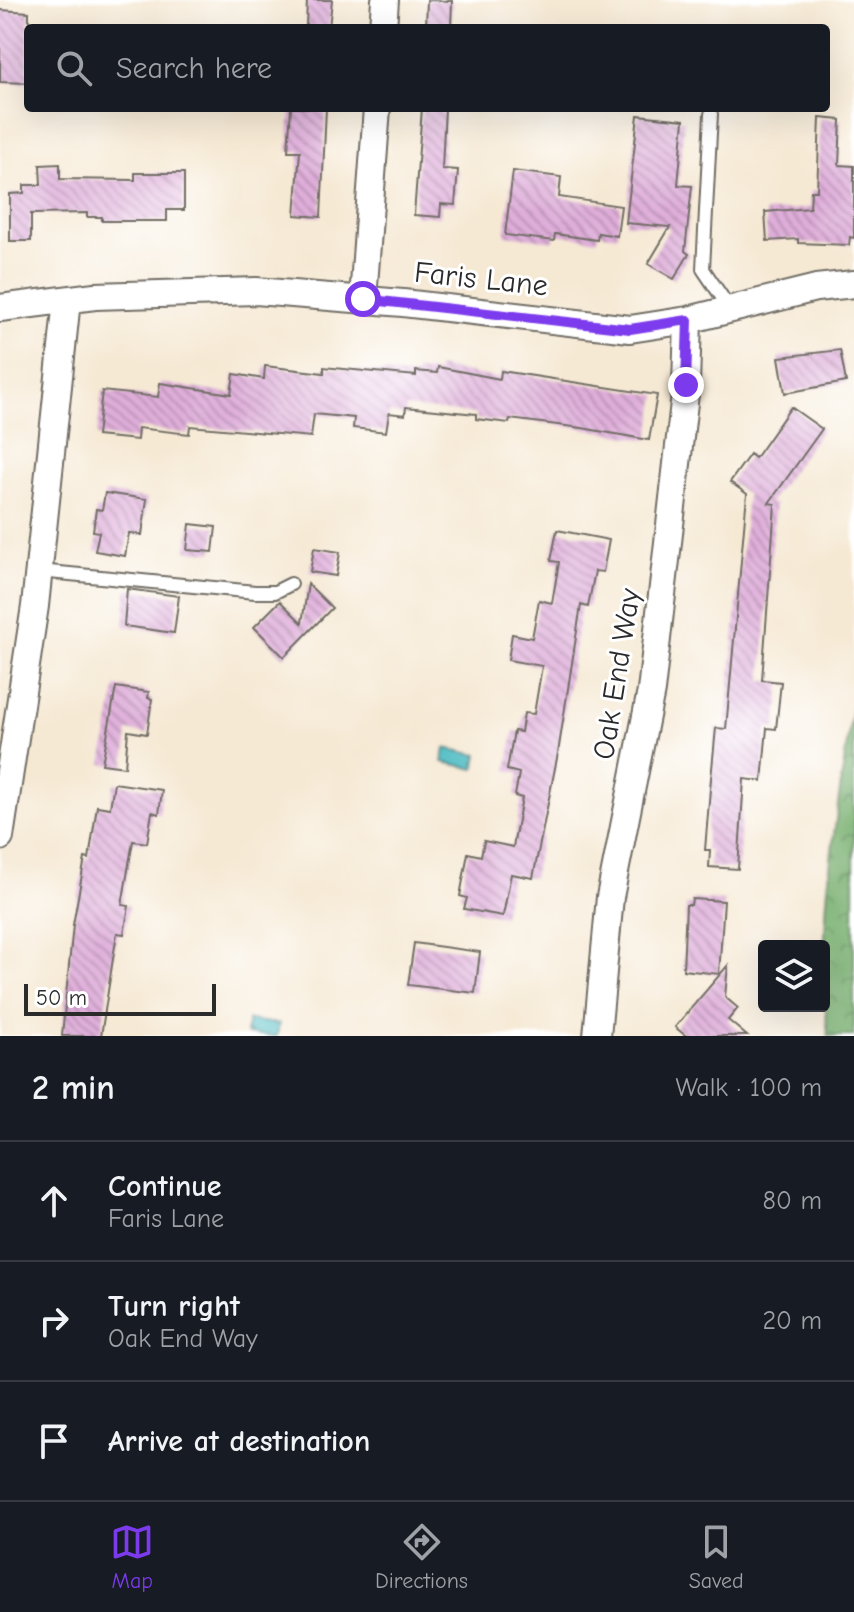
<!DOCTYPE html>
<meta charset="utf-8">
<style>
:root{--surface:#171b24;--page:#242831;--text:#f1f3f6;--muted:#9ea1a6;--line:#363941;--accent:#7c3aed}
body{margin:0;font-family:"Comic Neue",sans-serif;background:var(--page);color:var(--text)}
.controls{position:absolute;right:24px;bottom:24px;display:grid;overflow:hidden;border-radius:8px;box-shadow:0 8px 32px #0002}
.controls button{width:72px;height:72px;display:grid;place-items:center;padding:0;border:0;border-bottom:2px solid var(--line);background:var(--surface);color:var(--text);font:40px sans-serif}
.scale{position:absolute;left:24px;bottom:20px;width:192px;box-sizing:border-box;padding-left:8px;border:4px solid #2b2b2b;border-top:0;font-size:22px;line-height:28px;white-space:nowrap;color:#2b2b2b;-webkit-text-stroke:6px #fff;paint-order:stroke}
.stop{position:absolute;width:24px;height:24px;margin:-18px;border:6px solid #7c3aed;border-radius:50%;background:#fff}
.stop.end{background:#7c3aed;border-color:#fff;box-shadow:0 2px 8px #0008}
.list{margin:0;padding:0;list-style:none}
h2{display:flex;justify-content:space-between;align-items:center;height:104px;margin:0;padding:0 32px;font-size:34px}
h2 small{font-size:26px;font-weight:400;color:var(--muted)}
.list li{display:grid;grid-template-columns:52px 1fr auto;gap:24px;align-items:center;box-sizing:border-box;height:120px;padding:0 32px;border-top:2px solid var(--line)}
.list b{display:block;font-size:30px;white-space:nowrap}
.list p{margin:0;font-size:26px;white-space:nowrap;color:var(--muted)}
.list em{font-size:26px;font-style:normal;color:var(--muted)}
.icon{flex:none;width:44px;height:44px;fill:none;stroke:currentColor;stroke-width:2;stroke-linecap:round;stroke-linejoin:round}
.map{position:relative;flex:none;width:854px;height:1036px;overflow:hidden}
.search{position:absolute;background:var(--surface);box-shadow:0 8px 32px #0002;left:24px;right:24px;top:24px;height:88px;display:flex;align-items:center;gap:20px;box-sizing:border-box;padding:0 28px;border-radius:8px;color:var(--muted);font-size:30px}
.sheet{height:464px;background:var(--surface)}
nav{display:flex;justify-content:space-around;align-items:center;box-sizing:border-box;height:112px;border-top:2px solid var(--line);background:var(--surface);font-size:22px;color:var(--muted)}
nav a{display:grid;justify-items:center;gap:4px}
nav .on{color:var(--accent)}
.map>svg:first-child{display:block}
</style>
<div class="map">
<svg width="854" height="1036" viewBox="0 0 854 1036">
<defs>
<pattern id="forest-crowns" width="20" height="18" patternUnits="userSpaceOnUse" patternTransform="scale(2)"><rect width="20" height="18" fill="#74ad6c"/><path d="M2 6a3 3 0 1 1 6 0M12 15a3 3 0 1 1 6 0" fill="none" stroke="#5f8d59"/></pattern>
<pattern id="water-ripples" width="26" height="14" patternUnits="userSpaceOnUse" patternTransform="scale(2)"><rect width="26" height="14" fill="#4dbcc3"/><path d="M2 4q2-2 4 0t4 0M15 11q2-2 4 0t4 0" fill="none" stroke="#40999f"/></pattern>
<pattern id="building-back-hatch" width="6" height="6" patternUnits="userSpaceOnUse" patternTransform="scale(2)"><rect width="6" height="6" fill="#dfaeda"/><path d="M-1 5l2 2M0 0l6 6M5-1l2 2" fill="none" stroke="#b58eb1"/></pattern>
</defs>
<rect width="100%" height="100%" fill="#fff"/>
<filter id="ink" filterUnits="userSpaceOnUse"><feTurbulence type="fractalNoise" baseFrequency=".0125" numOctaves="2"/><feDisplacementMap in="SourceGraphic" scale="16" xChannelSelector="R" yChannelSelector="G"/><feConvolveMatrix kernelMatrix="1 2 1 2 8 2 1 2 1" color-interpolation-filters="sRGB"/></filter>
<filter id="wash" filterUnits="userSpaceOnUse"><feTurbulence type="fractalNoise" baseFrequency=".006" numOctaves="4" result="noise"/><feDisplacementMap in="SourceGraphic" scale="32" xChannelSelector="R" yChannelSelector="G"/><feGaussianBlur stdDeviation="1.8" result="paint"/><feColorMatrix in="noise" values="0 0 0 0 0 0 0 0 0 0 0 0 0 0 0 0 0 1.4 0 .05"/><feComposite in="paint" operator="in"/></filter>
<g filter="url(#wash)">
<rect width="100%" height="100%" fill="#f6e9d4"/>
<!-- forest -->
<path fill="url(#forest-crowns)" stroke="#506c4c" stroke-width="2" d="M854 696V1036H828C815 923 838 808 854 696Z"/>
<!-- water -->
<path fill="url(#water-ripples)" stroke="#3c7477" stroke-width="2" d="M445 748 478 755 475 769 443 762Z
M248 1020 279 1024 277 1036 246 1034Z"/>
<g id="blocks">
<!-- building -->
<path fill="url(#building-back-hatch)" d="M307 0H332L329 28H306Z
M427 0 452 1 451 28H426Z
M0 10 29 12 28 83 0 82Z
M291 108H326L321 217 295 215 300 151H288Z
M422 108H445L442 169 458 170 455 205 441 204 440 217 414 215Z
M638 115 684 120 678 185 692 186 685 251 689 254 674 279 648 264 670 227 626 223Z
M820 118 841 120 839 165 854 166V238L850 237 849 245 798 243V239L767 241 765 212 810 208 811 191H817Z
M60 164V179L135 180V173H184V210H167V221H102V217H87V213L31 214V241H10V194L24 193V185H41L40 165Z
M513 171 561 177 559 197 621 206 617 236 598 233 597 240 555 234 554 241 505 235Z
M840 350 846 382 785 393 779 357Z
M265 366 324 373V367L416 376V371L437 373 438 367 500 379 501 371 657 395 649 440 582 428 510 419 509 423 476 419V414L406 407 405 415 389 413 386 432 353 428 354 418 314 414 311 437 190 426 189 434 138 428 137 440 97 436 102 391 158 397 160 383 231 394 234 374 264 379Z
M791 407 822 429 769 503 775 504 762 680 781 682 776 729 767 728 762 781 744 779 738 869 709 867 710 850H705L710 789 716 728 726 729 747 494 730 482 750 454 755 458Z
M105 493 147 499 142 535 129 533 125 556 95 551 99 532 93 531 96 509 102 510Z
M190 524 216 527 213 552 187 550Z
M557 530 609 540 603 572 595 571 588 607 581 605 558 753 533 878 511 874 503 916 464 909 467 898 460 896 468 853 481 856 484 841 513 847 522 798 515 796 519 773 507 770 514 731 521 732 524 713 534 714 542 666 508 660 512 634 532 638 539 600 552 603 559 562 551 561Z
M314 548 340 552 336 576 310 572Z
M308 584 332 608 284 657 254 627 280 601 302 623Z
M127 589 179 596 174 633 124 626Z
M116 687 149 692 148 698 152 699 147 734 128 731 125 767 102 764Z
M114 783 162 790 159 814 152 812 147 843 133 841 122 905 129 906 124 934 117 933 101 1036H62L73 925 85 858 89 859 97 806 110 808Z
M692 899 724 901 719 974 683 970 686 905H691Z
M414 943 480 952 475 993 408 985Z
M728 965 725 997 738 1008 728 1020 747 1036H686L675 1027Z"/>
</g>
</g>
<g filter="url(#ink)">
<use href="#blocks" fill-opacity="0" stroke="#726e66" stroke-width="2"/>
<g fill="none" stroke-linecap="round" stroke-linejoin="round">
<defs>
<path id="service" d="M711 114 703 269 730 309
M39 571 255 592H275L291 584"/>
<path id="minor" d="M383 28 385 0
M363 299 377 108
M0 308 95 296 256 291 403 303 630 329 688 320 816 288 854 284
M0 837 35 606 67 300
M597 1036 610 897 651 691 686 385 688 320"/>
</defs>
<!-- service casing -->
<use href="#service" stroke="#726e66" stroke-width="16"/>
<!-- minor casing -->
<use href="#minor" stroke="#726e66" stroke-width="30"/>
<!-- service -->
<use href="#service" stroke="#fff" stroke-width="12"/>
<!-- minor -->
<use href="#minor" stroke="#fff" stroke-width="26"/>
</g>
</g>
<g fill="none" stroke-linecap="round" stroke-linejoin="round" filter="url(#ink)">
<!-- route -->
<path stroke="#7c3aed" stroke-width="10" d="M363 299 630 329 688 320 686 385"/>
</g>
<g text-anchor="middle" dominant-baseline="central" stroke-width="6" stroke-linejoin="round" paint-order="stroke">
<!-- street labels -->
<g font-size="30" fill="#2b2b2b" stroke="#fff">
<text transform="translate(481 279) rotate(6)">Faris Lane</text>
<text transform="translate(617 674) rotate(-81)">Oak End Way</text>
</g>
</g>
</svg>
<div class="controls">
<button><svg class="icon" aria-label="layers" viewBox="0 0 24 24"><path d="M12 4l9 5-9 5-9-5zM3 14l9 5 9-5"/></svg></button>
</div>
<div class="scale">50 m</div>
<div class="stop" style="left:363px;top:299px"></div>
<div class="stop end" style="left:686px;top:385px"></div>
<div class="search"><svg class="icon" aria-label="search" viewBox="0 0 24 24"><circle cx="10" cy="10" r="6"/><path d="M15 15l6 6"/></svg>Search here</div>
</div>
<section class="sheet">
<h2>2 min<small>Walk · 100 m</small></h2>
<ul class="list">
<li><svg class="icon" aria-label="ahead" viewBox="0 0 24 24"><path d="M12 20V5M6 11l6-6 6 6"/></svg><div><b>Continue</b><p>Faris Lane</p></div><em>80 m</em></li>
<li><svg class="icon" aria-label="right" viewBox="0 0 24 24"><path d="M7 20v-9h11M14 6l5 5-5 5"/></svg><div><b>Turn right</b><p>Oak End Way</p></div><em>20 m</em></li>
<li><svg class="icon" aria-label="arrive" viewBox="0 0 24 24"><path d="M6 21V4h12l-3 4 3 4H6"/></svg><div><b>Arrive at destination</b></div></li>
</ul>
</section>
<nav>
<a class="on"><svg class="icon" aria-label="map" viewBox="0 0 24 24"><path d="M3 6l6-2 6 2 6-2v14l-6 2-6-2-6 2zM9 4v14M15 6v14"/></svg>Map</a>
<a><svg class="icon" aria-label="directions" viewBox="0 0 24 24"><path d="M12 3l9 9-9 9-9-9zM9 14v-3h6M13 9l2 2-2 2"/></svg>Directions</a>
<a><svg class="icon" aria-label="saved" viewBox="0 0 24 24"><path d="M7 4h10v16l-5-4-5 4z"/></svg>Saved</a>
</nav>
